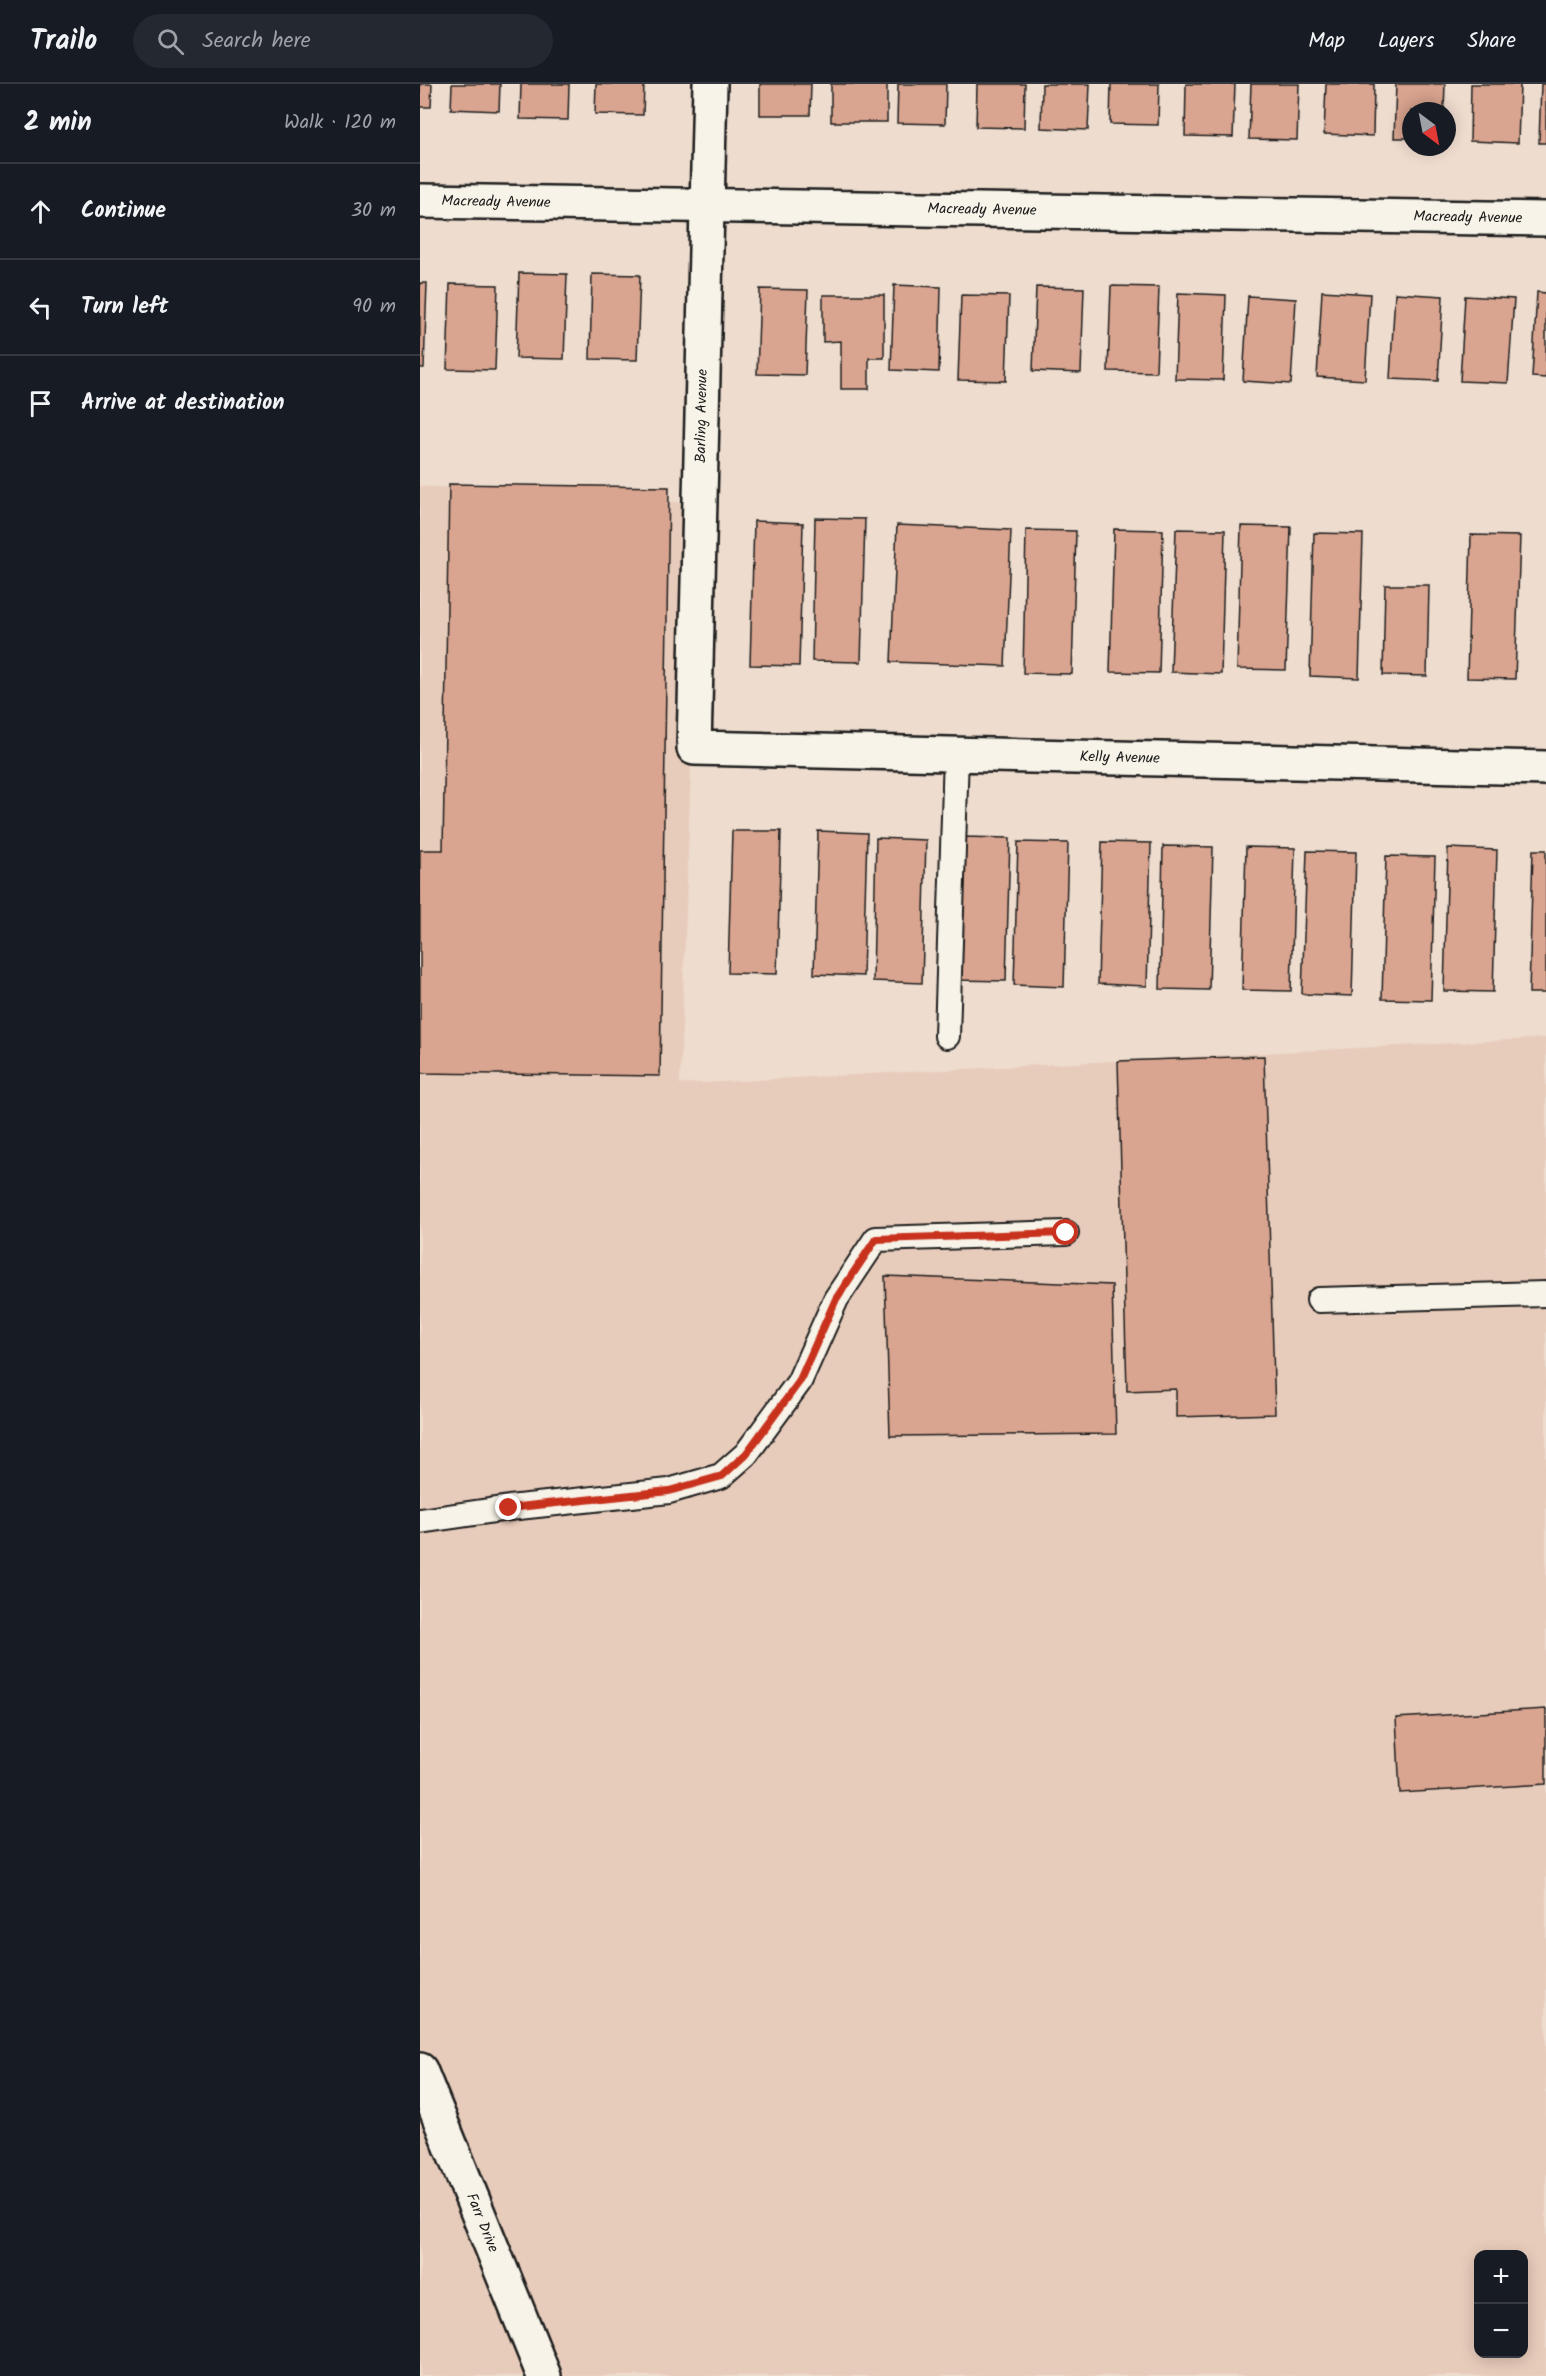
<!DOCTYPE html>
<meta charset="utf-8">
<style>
:root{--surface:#171b24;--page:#242831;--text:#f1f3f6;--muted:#9ea1a6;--line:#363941}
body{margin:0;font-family:Kalam,sans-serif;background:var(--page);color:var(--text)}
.controls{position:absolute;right:18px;bottom:18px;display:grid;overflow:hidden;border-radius:12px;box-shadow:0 3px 15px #0003}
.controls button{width:54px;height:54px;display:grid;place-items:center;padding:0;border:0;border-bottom:2px solid var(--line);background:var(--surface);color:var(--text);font:30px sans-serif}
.compass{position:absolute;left:982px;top:18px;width:54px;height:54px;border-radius:50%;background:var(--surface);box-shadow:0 3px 15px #0003;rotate:148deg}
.stop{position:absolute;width:18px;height:18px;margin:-14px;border:4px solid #c8321e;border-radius:50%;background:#fff}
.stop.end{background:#c8321e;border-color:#fff;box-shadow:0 2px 6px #0008}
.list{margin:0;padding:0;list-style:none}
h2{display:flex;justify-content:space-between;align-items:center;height:78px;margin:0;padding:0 24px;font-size:26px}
h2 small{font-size:20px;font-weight:400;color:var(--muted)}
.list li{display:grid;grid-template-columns:39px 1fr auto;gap:18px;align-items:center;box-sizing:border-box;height:96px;padding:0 24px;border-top:2px solid var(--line)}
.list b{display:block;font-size:22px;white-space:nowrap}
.list em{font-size:20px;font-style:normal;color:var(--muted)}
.icon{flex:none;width:33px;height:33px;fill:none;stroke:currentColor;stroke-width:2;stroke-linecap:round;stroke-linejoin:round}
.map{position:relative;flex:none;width:1126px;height:2292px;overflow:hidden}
header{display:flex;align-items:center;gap:36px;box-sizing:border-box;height:84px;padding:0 30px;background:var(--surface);border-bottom:2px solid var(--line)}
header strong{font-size:28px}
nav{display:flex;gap:33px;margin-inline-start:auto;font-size:21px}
.search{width:420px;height:54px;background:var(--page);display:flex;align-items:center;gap:15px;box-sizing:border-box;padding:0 21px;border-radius:33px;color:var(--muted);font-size:22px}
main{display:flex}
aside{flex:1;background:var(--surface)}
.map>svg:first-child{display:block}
</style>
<header>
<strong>Trailo</strong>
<div class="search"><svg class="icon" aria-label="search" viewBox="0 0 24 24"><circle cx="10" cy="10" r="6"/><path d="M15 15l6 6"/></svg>Search here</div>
<nav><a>Map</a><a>Layers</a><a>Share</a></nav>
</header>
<main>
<aside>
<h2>2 min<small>Walk · 120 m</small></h2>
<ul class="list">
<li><svg class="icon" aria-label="ahead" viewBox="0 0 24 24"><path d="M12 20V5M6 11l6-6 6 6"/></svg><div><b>Continue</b></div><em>30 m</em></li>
<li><svg class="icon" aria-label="left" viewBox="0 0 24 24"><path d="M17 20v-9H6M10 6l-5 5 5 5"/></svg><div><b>Turn left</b></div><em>90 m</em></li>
<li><svg class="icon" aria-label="arrive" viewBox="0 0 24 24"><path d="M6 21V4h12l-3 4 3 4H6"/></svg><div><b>Arrive at destination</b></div></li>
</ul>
</aside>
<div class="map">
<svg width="1126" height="2292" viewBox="0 0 1126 2292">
<rect width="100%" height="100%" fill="#eedcce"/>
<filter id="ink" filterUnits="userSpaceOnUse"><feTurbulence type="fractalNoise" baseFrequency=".0167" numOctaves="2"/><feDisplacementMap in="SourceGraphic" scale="12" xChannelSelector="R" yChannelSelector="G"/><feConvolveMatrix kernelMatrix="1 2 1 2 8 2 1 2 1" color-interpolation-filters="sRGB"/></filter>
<g filter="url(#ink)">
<!-- built -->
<path fill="#e8ccbb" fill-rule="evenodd" d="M0 402 280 420 260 1000 1126 954V2292H0ZM1058 2170H1104V2270H1058Z"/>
<!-- building -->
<path fill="#daa590" stroke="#1c1c1c" stroke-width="1.5" d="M0 0H12L11 23H0Z
M32 0H80L79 27 31 25Z
M101 0H149L148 36 100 35Z
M176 0H224L223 31 175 30Z
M340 0H391L390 31H340Z
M411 0H467V38H411Z
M478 0H526L525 40 477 39Z
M557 0H605L604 44 556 43Z
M622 0H670L668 46 621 44Z
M691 0H739L738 41 690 40Z
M766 0H815L813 53 765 52Z
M831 0H879L877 56 829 55Z
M906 0H954L953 52 904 50Z
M976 0H1025L1024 27H991V54H974Z
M1051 0H1100L1098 59 1050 57Z
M1121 0H1126V59H1119Z
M99 189 147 190 144 275 96 274Z
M172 190 220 191 217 276 170 275Z
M0 199H7L4 284H0Z
M30 200 78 201 75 286 27 285Z
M474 201 521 203 519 288 471 286Z
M691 202 739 203 736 288 688 287Z
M616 203 664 204 661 289 613 287Z
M340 205 388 206 385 291 337 290Z
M902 207 950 210 945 296 897 293Z
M1117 208 1126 209V294L1112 293Z
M758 209 806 211 803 296 755 295Z
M975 209 1023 212 1018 297 970 295Z
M403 211H464V274H449V305H421V257L403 258Z
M541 211 589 212 586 297 538 296Z
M828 212 876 215 871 300 823 297Z
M1045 212 1094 215 1088 299 1040 297Z
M29 400 249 403 240 992 0 989V766H23Z
M395 434 445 435 441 578 392 577Z
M334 437 383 439 379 582 330 581Z
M477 441 591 446 585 582 471 578Z
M821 442 871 443 866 586 817 585Z
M694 445 743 446 739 589 690 588Z
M756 445 805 446 801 590 751 588Z
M606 446 656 447 652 590 603 589Z
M894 449 943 450 939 594 890 592Z
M1051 451 1100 452 1095 595 1047 594Z
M965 501H1009L1007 592 963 591Z
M312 747H361L357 890 308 889Z
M398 747 447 749 443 892 394 890Z
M541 753 590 754 586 897 537 896Z
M456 754 506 756 502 899 453 897Z
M598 758 648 759 644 903 594 901Z
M682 758 731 759 727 902 678 900Z
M743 762 793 763 789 906 740 905Z
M826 763 875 764 871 907 822 906Z
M1028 764 1077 766 1073 908 1024 907Z
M1113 766H1126V909H1109Z
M887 767 936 768 932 912 882 910Z
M966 772 1015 773 1011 916 962 915Z
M844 972 855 1330 756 1333V1305L707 1307 698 977Z
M465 1192 692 1201 696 1350 470 1352Z
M1126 1625V1700L980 1709 976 1634Z"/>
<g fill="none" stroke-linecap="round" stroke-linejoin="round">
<defs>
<path id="service" d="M527 952 536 670
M899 1216 1126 1210
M0 1437 89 1424 249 1407 301 1392 326 1370 379 1298 416 1215 456 1155 646 1149"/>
<g id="minor">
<path id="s1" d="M290 0 274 664 1126 684"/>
<path id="s2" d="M0 117 1126 135"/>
<path id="s3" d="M0 1986 124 2292"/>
</g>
</defs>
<!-- service casing -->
<use href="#service" stroke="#1c1c1c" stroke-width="28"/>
<!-- minor casing -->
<use href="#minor" stroke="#1c1c1c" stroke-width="38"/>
<!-- service -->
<use href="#service" stroke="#f7f3e8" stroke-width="24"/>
<!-- minor -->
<use href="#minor" stroke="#f7f3e8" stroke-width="33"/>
</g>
</g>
<g fill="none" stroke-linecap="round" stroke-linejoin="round" filter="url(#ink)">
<!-- route -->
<path stroke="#c8321e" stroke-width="8" d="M89 1424 249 1407 302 1392 326 1370 379 1298 416 1215 456 1155 646 1149"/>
</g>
<g text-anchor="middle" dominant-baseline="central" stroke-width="6" stroke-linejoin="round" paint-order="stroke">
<!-- street labels -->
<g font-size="15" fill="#1c1c1c" stroke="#f7f3e8">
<text stroke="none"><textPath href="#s2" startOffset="76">Macready Avenue</textPath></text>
<text stroke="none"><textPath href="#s2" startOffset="562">Macready Avenue</textPath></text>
<text stroke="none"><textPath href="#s2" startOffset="1048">Macready Avenue</textPath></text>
<text transform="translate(282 332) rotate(-89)">Barling Avenue</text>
<text stroke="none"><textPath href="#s1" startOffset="1090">Kelly Avenue</textPath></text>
<text stroke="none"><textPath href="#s3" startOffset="165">Farr Drive</textPath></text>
</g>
</g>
</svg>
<div class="controls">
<button>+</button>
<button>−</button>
</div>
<svg class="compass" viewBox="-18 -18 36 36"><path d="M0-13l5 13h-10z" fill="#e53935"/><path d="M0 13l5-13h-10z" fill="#9ea1a6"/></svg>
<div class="stop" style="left:646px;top:1149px"></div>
<div class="stop end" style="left:89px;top:1424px"></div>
</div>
</main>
